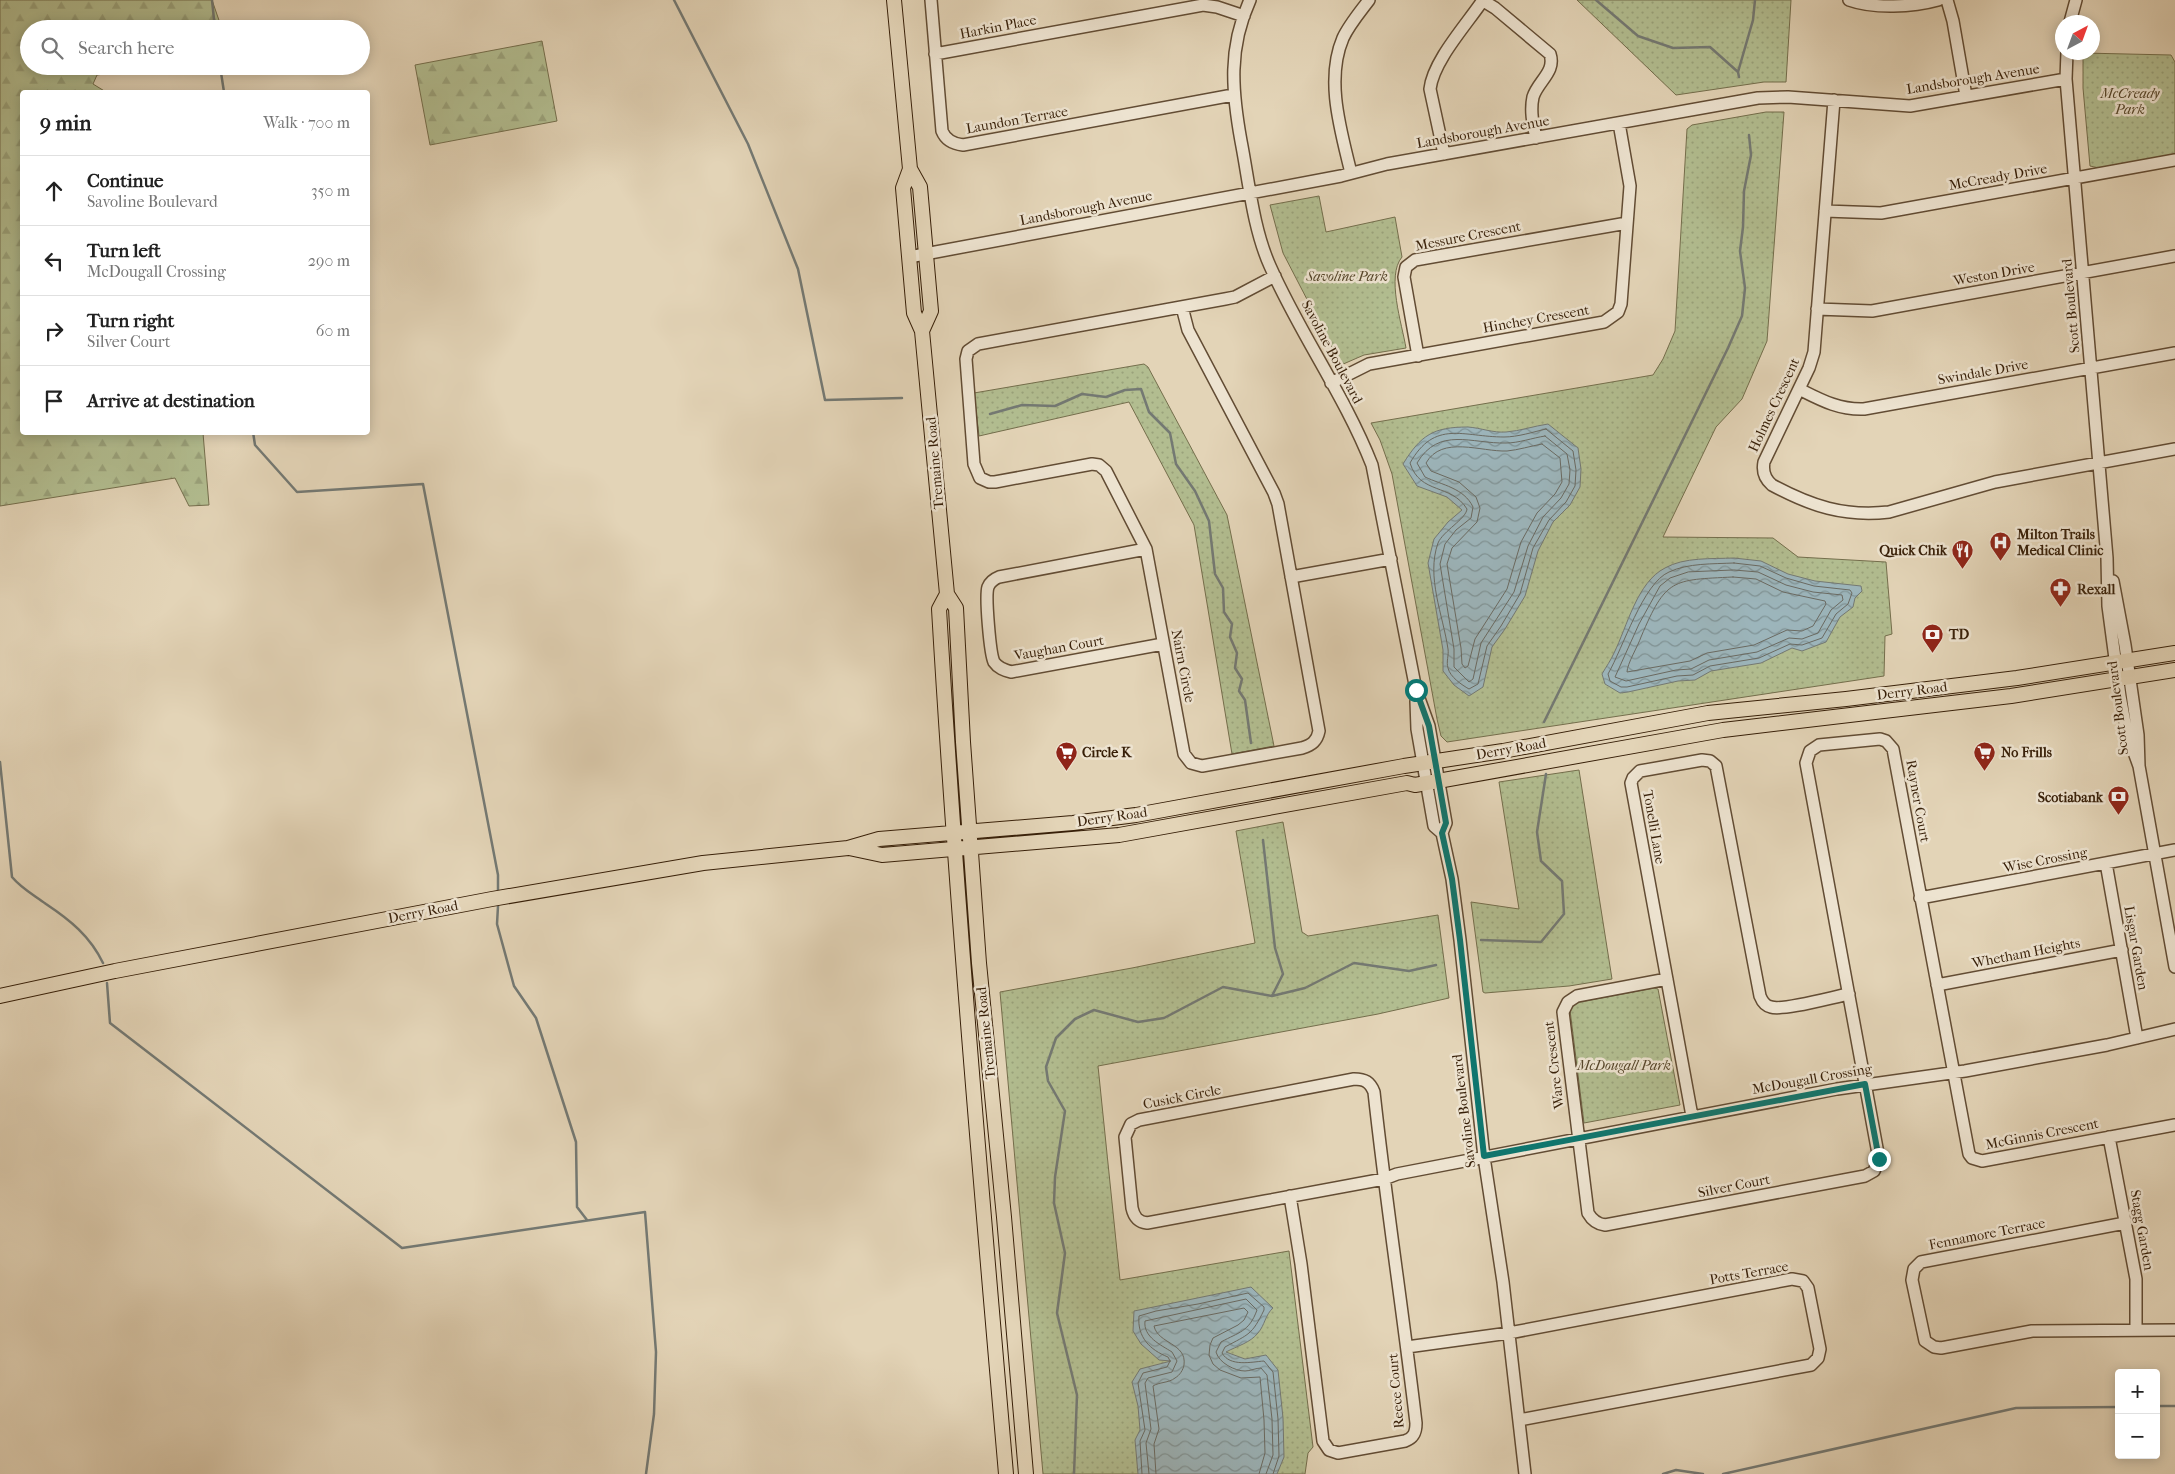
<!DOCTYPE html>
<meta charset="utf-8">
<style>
:root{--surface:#fff;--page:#f6f6f6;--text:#222;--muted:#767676;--line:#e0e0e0}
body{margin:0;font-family:"IM FELL French Canon",serif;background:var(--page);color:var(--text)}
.controls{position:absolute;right:15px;bottom:15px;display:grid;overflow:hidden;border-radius:5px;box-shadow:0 2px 12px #0003}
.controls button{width:45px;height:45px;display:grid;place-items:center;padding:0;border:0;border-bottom:1px solid var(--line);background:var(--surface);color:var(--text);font:25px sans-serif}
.compass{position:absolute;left:2055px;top:15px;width:45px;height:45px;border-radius:50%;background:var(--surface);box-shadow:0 2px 12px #0003;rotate:41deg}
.stop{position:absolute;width:15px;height:15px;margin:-11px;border:4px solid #0f766e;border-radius:50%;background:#fff}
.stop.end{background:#0f766e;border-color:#fff;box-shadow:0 1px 5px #0008}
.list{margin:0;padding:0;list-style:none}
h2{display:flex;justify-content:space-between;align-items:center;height:65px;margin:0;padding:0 20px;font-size:21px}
h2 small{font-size:16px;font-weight:400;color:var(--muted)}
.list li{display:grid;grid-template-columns:32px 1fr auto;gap:15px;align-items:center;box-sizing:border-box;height:70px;padding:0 20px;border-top:1px solid var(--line)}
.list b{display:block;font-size:19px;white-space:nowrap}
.list p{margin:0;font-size:16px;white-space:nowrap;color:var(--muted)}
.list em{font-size:16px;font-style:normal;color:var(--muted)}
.icon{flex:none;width:28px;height:28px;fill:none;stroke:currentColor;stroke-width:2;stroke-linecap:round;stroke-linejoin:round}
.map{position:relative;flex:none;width:2175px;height:1474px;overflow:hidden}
.search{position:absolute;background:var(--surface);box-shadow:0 2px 12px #0003;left:20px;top:20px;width:350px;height:55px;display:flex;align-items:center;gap:12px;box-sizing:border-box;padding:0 18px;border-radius:28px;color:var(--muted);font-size:19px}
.panel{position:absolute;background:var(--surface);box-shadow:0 2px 12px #0003;left:20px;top:90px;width:350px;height:345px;border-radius:5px}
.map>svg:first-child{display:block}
</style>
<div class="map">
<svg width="2175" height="1474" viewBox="0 0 2175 1474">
<defs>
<pattern id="green-dots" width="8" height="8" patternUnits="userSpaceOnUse" patternTransform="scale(1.25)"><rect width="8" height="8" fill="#b2bd90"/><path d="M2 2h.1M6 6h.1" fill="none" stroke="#9aa27b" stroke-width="1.8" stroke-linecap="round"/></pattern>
<pattern id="forest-firs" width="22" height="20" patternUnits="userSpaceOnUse" patternTransform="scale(1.25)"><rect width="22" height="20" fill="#b2bd90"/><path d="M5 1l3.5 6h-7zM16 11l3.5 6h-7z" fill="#9aa27b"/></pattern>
<pattern id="water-waves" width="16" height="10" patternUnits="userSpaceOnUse" patternTransform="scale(1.25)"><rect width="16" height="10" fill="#9cb5bb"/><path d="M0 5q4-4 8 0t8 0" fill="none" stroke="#809396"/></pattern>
</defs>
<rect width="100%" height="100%" fill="#e3d4b7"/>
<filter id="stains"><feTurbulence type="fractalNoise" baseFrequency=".004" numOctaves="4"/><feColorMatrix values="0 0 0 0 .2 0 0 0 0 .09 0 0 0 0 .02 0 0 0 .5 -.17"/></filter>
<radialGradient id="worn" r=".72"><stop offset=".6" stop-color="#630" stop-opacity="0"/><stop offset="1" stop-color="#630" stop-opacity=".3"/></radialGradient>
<!-- green -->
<path fill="url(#green-dots)" stroke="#746e4c" d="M1577 0H1791L1786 82H1764L1676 95Z
M2083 53 2171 55 2175 62V154L2099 168 2090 166 2083 88Z
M1766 112H1784L1767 341 1742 399 1716 427 1663 537 1773 538 1798 557 1886 562 1892 634 1885 636 1884 676 1447 742 1441 736 1437 719 1392 474 1380 440 1371 423 1653 375 1663 359 1675 331 1687 129 1692 125Z
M1319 196 1326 232 1395 217 1402 257C1386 276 1402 324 1406 348L1364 355 1341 365 1283 253 1270 205Z
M1144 364 1148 367 1227 515 1274 746 1232 754 1194 525 1129 402 979 436 974 393Z
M1579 770 1612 979 1569 986 1485 993 1483 992 1471 902 1519 909 1499 782Z
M1283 822 1302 932 1308 936 1438 915 1449 998 1378 1014 1098 1066 1120 1280 1289 1251 1313 1447 1308 1453 1305 1474H1043L1000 992 1132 968 1255 943 1236 831Z
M1654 988 1658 989 1680 1105 1584 1123 1570 1010 1576 1003 1580 1002Z"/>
<!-- forest -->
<path fill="url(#forest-firs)" stroke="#746e4c" d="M0 0H212L222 29H29V66H187L175 73 117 72 97 75 93 84 106 92H22V432L203 433 209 505 189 506 175 478 0 506Z
M542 41 557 121 430 145 415 65Z"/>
<!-- water -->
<path fill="url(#water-waves)" stroke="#747973" d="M1548 424 1578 448 1581 469 1580 487 1570 505 1553 522 1538 551 1525 596 1505 629 1492 647 1483 687 1469 696 1454 685 1443 671V650L1428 563 1434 539 1448 522 1462 510 1447 497 1417 486 1403 464C1421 435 1433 427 1468 427 1481 428 1493 433 1506 432 1520 431 1534 426 1548 424Z
M1734 558 1761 561 1788 574 1815 581 1861 586 1862 591 1855 598 1853 607 1840 617 1826 642 1802 651 1792 648 1761 663 1711 671 1695 680 1678 681 1628 692 1620 693 1605 684 1602 674C1606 667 1611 660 1614 653 1627 627 1637 582 1665 568 1684 557 1712 559 1734 558Z
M1251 1287 1273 1308C1265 1315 1265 1325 1258 1333 1250 1343 1237 1346 1226 1352L1245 1359 1266 1355 1278 1370 1283 1418 1284 1457 1277 1474H1138L1135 1440 1140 1430 1138 1406 1132 1382 1140 1369 1171 1361 1159 1360 1141 1344 1133 1331 1134 1311Z"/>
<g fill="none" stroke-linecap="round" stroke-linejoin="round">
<!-- shore -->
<path stroke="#6a6a62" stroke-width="1" d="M1546 429 1573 451 1576 470 1575 486 1566 502 1549 520 1533 548 1520 594 1501 626 1487 646 1478 684 1469 689C1462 685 1450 677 1448 668 1446 662 1449 655 1448 649 1443 615 1426 577 1438 543 1443 531 1466 519 1467 509 1451 483 1420 495 1410 463 1435 419 1463 437 1504 437 1518 437 1533 432 1546 429Z
M1545 436 1567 454 1570 470 1569 484 1561 498 1543 517 1528 546 1514 592 1481 643 1473 679 1469 682 1454 667V649L1440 564 1445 544 1456 530 1471 518 1473 507C1464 488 1442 485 1425 477L1417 463C1439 426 1472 444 1506 443 1519 443 1532 438 1545 436Z
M1542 444 1560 458 1562 482 1555 494 1537 513 1521 542 1507 589 1475 639 1468 666 1465 668 1462 664 1461 648 1447 564 1452 548 1477 522 1480 508 1476 497 1459 482 1431 471 1426 463C1442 435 1481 452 1507 451 1518 450 1531 446 1542 444Z
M1734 563 1760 566 1786 578 1814 586 1850 590 1852 593 1848 604 1836 614 1822 638 1802 645 1790 644 1759 658 1710 666 1693 675 1677 676 1627 687H1621L1610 681 1608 674C1623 648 1643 583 1669 572 1688 563 1713 564 1734 563Z
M1734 570 1758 572 1786 585 1813 592 1842 595 1843 600 1831 610 1818 633 1802 639 1789 638 1757 652 1709 660 1691 669 1676 670 1626 681 1615 677 1639 624 1660 586 1670 578 1688 572Z
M1733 577 1756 579 1783 592 1825 601 1826 604 1813 626 1802 631 1787 630 1754 645 1707 653 1690 661 1627 672C1627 664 1638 646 1641 637 1666 578 1672 580 1733 577Z
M1142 1474 1140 1441 1145 1430 1138 1383 1143 1373 1167 1367 1170 1361 1168 1357C1150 1350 1137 1337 1139 1316L1156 1311 1198 1304 1248 1293 1264 1307V1310C1252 1335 1249 1334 1225 1347L1222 1353C1230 1367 1251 1362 1264 1361L1273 1372 1278 1419 1279 1456 1273 1474
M1149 1474 1146 1443 1151 1429 1145 1383 1148 1378 1172 1372 1177 1361 1172 1352C1161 1345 1143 1337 1145 1321L1246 1299 1257 1310C1249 1332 1239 1332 1221 1342L1216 1352C1219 1363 1235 1371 1245 1371 1250 1371 1256 1368 1261 1368L1267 1375 1272 1419 1273 1455 1266 1474
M1156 1474 1154 1444 1159 1429 1153 1386C1159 1382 1169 1383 1175 1378 1180 1375 1183 1370 1184 1365 1187 1343 1158 1344 1154 1326L1244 1308 1248 1312 1244 1320 1238 1325 1213 1338 1210 1345 1209 1355 1213 1364 1220 1370 1241 1378 1260 1377 1264 1420 1265 1453 1259 1474"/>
<!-- stream -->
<path stroke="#747973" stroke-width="2.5" d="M212 0 215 29
M674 0 748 144 798 269 825 400 902 398
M1596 0 1638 36 1673 48 1710 47 1738 72
M220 66 224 92
M1739 77 1738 72 1753 20 1755 0
M990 414 1022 405 1055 406 1082 394 1106 397 1125 390 1141 389 1149 412 1170 433 1176 464 1195 491 1209 521 1215 574 1223 588 1224 612 1232 624 1230 637 1237 653 1235 668 1242 679 1239 691 1245 700 1251 743
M253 432 255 445 297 492 423 484 498 875V890
M1544 722 1728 348 1742 316 1745 288 1740 251 1743 227 1744 191 1751 155 1749 135
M0 762 12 877C22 889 34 895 46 904 70 920 90 936 103 963
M1263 840 1275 948 1283 974 1272 996
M498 906 497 924 514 986 536 1018 576 1142 577 1207 587 1220
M1481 940 1541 942 1564 914 1562 881 1541 861 1537 832 1546 774
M107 983 110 1023 402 1248 645 1212 656 1352 654 1414 646 1474
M2156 1406H2175
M1074 1474 1077 1395 1057 1313 1065 1253 1054 1203 1055 1177 1065 1111 1048 1081 1046 1067 1056 1038 1075 1019 1094 1010 1138 1022 1164 1018 1223 987 1272 996 1305 988 1354 963 1409 971 1436 965
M1663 1474 1676 1470 1703 1474
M1723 1474 2016 1408 2119 1407"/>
<defs>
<path id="minor" d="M931 0 942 131C946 141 954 144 963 145L1233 95
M1250 0C1228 48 1232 91 1241 141 1249 182 1253 228 1270 266 1300 334 1345 396 1372 465L1416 690 1429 726 1446 823 1442 833 1452 879 1460 940 1484 1157 1503 1282 1525 1474
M1482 0 1495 8 1550 54C1556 72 1538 81 1533 97 1530 111 1533 124 1536 138
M1849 0C1874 9 1913 7 1938 0
M1947 0 1953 21 1966 96
M2070 22 2076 0
M2067 52 2066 79 2107 558 2108 606 2120 696 2127 733 2139 766
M935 54 1203 5 1217 7 1244 16
M1834 100 1814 352 1809 368 1764 462C1762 472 1765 479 1772 485 1811 506 1844 517 1889 512L1995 482 2175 449
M1444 154 1430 89C1433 61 1467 24 1483 0
M1351 173C1341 131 1325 80 1343 38 1349 25 1360 12 1369 0
M1825 211 1881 213 2175 160
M909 257 1341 176 1387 164 1758 98 1788 97 1910 106 2066 79
M1182 307 1188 330 1274 493 1278 504 1319 731C1317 741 1312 745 1302 748L1202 766 1191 763 1184 754 1146 549 1106 471 1099 465 1092 464 995 482H989L980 478 974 464 966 359 968 351 978 344 1225 299 1235 297 1275 276
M1817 309 1872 311 2175 256
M1418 356 1404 277 1406 267 1415 260 1627 223
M1331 383 1369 364 1604 322 1618 312 1621 304 1630 186 1619 123
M1799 389C1821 400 1839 410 1864 409L2175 353
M1146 549 999 577C994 579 990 582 988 587 985 596 990 654 994 662 998 668 1004 670 1011 672L1163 644
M1291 577 1391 559
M2113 581 2125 645 2138 735 2139 766 2175 967
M1416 701 1417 729 1434 826 1442 833
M2106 863 2137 1038
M1920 898 2175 850
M1667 979 1577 996 1568 1002 1563 1012 1588 1213C1592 1220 1597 1224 1605 1225L1865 1176 1874 1171 1879 1159 1806 763 1810 751 1819 745 1880 739 1886 741 1893 749 1969 1154 1972 1158 1982 1161 2175 1125
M1937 985 2122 950
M1692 1116 1631 783 1633 778 1640 771 1702 760 1710 761 1716 766 1760 996C1762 1001 1765 1006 1771 1007 1783 1011 1833 997 1849 994
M2109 1137 2136 1279V1330
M1290 1196 1301 1264 1323 1441 1329 1450 1338 1453 1405 1441C1414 1438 1416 1432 1416 1423 1403 1312 1386 1203 1374 1092 1370 1082 1365 1079 1354 1079L1139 1120 1131 1124 1125 1137 1132 1208C1134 1217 1138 1222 1147 1223 1226 1208 1305 1194 1384 1179L1397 1174 1837 1089 1965 1071 2107 1045 2175 1029
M2125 1223 1921 1262 1914 1269 1912 1280 1925 1341 1934 1347 1941 1348 2032 1331 2175 1330
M1407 1347 1509 1333 1792 1279 1803 1281 1808 1288 1820 1349 1818 1358 1811 1365 1519 1420"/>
<path id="major" d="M894 0 910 169 920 187 931 311 922 331
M910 169 903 188 914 313 922 331 947 594 956 608 963 742 979 963 1004 1217 1026 1474
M947 594 939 609C956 898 981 1186 1006 1474
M849 848 882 855 1119 835 1407 783 1415 785 1438 781 1723 730 2011 696 2175 670
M0 996 115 971 492 899 703 863 848 848 879 839 1073 823 1136 815 1404 766 1503 751 1708 713 1846 699 2017 678 2175 653"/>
</defs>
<!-- minor casing -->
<use href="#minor" stroke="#624c34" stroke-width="14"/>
<!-- major casing -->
<use href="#major" stroke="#371f08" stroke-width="16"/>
<!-- minor -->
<use href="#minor" stroke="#ede3d0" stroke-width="11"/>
<!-- major -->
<use href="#major" stroke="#e3d4b7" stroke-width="14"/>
</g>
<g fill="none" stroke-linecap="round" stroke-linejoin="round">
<!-- route -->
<path stroke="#0f766e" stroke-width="6" d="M1416 690 1429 726 1446 823 1442 833 1452 879 1460 940 1484 1156 1865 1084 1879 1159"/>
</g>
<!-- icons -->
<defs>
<symbol id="hospital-pin" viewBox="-11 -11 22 30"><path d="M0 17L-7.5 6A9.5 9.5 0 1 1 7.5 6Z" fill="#8f2418" stroke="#ede3d0"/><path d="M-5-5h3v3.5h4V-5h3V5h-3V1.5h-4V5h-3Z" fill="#fff"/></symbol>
<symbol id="restaurant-pin" viewBox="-11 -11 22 30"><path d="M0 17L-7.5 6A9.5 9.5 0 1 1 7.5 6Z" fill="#8f2418" stroke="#ede3d0"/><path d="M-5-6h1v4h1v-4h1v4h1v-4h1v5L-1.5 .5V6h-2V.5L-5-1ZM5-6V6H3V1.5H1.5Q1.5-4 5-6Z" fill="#fff"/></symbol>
<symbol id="pharmacy-pin" viewBox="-11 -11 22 30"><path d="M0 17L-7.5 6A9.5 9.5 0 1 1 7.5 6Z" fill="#8f2418" stroke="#ede3d0"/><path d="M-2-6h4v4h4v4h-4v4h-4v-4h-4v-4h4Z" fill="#fff"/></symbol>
<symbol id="bank-pin" viewBox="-11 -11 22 30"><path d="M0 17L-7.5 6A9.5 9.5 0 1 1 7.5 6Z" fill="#8f2418" stroke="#ede3d0"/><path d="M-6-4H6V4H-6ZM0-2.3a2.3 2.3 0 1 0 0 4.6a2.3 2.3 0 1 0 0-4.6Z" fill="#fff"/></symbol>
<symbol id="supermarket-pin" viewBox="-11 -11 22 30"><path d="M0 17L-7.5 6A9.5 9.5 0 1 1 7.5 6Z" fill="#8f2418" stroke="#ede3d0"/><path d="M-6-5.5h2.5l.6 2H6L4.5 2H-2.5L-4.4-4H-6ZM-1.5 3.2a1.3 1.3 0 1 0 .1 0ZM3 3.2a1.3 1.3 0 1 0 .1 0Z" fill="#fff"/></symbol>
</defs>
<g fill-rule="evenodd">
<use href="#hospital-pin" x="1988" y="530" width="25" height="34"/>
<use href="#restaurant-pin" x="1950" y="538" width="25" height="34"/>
<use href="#pharmacy-pin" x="2048" y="576" width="25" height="34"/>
<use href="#bank-pin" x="1920" y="622" width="25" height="34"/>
<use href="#supermarket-pin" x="1054" y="740" width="25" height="34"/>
<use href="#supermarket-pin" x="1972" y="740" width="25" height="34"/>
<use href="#bank-pin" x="2106" y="784" width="25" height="34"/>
</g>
<g text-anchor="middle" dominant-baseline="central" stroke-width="5" stroke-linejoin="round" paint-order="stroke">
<!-- street labels -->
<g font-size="14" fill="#371f08" stroke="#ede3d0">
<text transform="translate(998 27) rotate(-11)">Harkin Place</text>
<text transform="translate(1973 79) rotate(-9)">Landsborough Avenue</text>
<text transform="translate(1017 120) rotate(-10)">Laundon Terrace</text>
<text transform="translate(1483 132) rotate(-10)">Landsborough Avenue</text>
<text transform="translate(1998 177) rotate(-10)">McCready Drive</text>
<text transform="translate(1086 208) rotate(-11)">Landsborough Avenue</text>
<text transform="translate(1468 236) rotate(-11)">Messure Crescent</text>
<text transform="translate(1994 274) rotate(-10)">Weston Drive</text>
<text transform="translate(2071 306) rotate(-95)">Scott Boulevard</text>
<text transform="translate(1536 319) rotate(-10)">Hinchey Crescent</text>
<text transform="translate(1332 352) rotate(62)">Savoline Boulevard</text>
<text transform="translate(1983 372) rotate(-10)">Swindale Drive</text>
<text transform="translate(1774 405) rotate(-65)">Holmes Crescent</text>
<text transform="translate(935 463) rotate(-95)">Tremaine Road</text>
<text transform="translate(1059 648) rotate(-10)">Vaughan Court</text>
<text transform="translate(1183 666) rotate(79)">Nairn Circle</text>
<text transform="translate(1912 691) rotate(-7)">Derry Road</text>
<text transform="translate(2118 708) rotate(-97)">Scott Boulevard</text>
<text transform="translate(1511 749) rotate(-10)">Derry Road</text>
<text transform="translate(1918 801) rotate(80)">Rayner Court</text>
<text transform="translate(1112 817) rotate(-8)">Derry Road</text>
<text transform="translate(1654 827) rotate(80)">Tonelli Lane</text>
<text transform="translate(2045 860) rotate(-11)">Wise Crossing</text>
<text transform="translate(423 912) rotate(-11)">Derry Road</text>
<text transform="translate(2136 948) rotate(80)">Lisgar Garden</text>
<text transform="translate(2026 953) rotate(-11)">Whetham Heights</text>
<text transform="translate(986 1033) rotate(-96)">Tremaine Road</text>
<text transform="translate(1554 1065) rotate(-97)">Ware Crescent</text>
<text transform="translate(1812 1079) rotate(-10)">McDougall Crossing</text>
<text transform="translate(1182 1097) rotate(-11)">Cusick Circle</text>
<text transform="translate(1464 1111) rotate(-97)">Savoline Boulevard</text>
<text transform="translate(2042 1134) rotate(-11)">McGinnis Crescent</text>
<text transform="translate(1734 1186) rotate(-11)">Silver Court</text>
<text transform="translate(2142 1230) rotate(80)">Stagg Garden</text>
<text transform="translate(1987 1234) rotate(-11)">Fennamore Terrace</text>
<text transform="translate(1749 1273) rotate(-10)">Potts Terrace</text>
<text transform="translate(1396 1391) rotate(-95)">Reece Court</text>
</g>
<!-- park labels -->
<g font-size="14" font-style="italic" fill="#56462a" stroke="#ede3d0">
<text x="2130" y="93">McCready<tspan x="2130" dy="16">Park</tspan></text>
<text x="1347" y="276">Savoline Park</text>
<text x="1624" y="1065">McDougall Park</text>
</g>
<!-- poi labels -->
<g font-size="14" font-weight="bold" fill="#371f08" stroke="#ede3d0" text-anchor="start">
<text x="2017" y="534">Milton Trails<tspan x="2017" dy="16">Medical Clinic</tspan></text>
<text x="1947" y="550" text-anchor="end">Quick Chik</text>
<text x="2077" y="589">Rexall</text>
<text x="1949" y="634">TD</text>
<text x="1082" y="752">Circle K</text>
<text x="2001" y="752">No Frills</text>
<text x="2103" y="797" text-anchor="end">Scotiabank</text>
</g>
</g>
<rect width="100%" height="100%" filter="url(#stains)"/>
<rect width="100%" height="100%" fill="url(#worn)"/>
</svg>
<div class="controls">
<button>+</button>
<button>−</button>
</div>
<svg class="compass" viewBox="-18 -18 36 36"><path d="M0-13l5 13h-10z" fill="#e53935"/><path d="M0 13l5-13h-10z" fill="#767676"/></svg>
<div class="stop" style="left:1416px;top:690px"></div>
<div class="stop end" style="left:1879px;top:1159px"></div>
<div class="search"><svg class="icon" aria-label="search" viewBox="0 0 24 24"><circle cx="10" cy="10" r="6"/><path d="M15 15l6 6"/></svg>Search here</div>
<section class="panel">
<h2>9 min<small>Walk · 700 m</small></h2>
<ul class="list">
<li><svg class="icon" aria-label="ahead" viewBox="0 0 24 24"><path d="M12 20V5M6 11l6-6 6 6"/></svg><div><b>Continue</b><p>Savoline Boulevard</p></div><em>350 m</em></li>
<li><svg class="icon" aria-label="left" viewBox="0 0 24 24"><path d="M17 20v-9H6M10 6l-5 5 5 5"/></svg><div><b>Turn left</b><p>McDougall Crossing</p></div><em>290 m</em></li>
<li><svg class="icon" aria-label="right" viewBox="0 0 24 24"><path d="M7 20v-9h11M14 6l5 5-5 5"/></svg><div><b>Turn right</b><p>Silver Court</p></div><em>60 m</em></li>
<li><svg class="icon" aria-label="arrive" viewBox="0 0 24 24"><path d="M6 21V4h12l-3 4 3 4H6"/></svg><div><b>Arrive at destination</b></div></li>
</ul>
</section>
</div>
